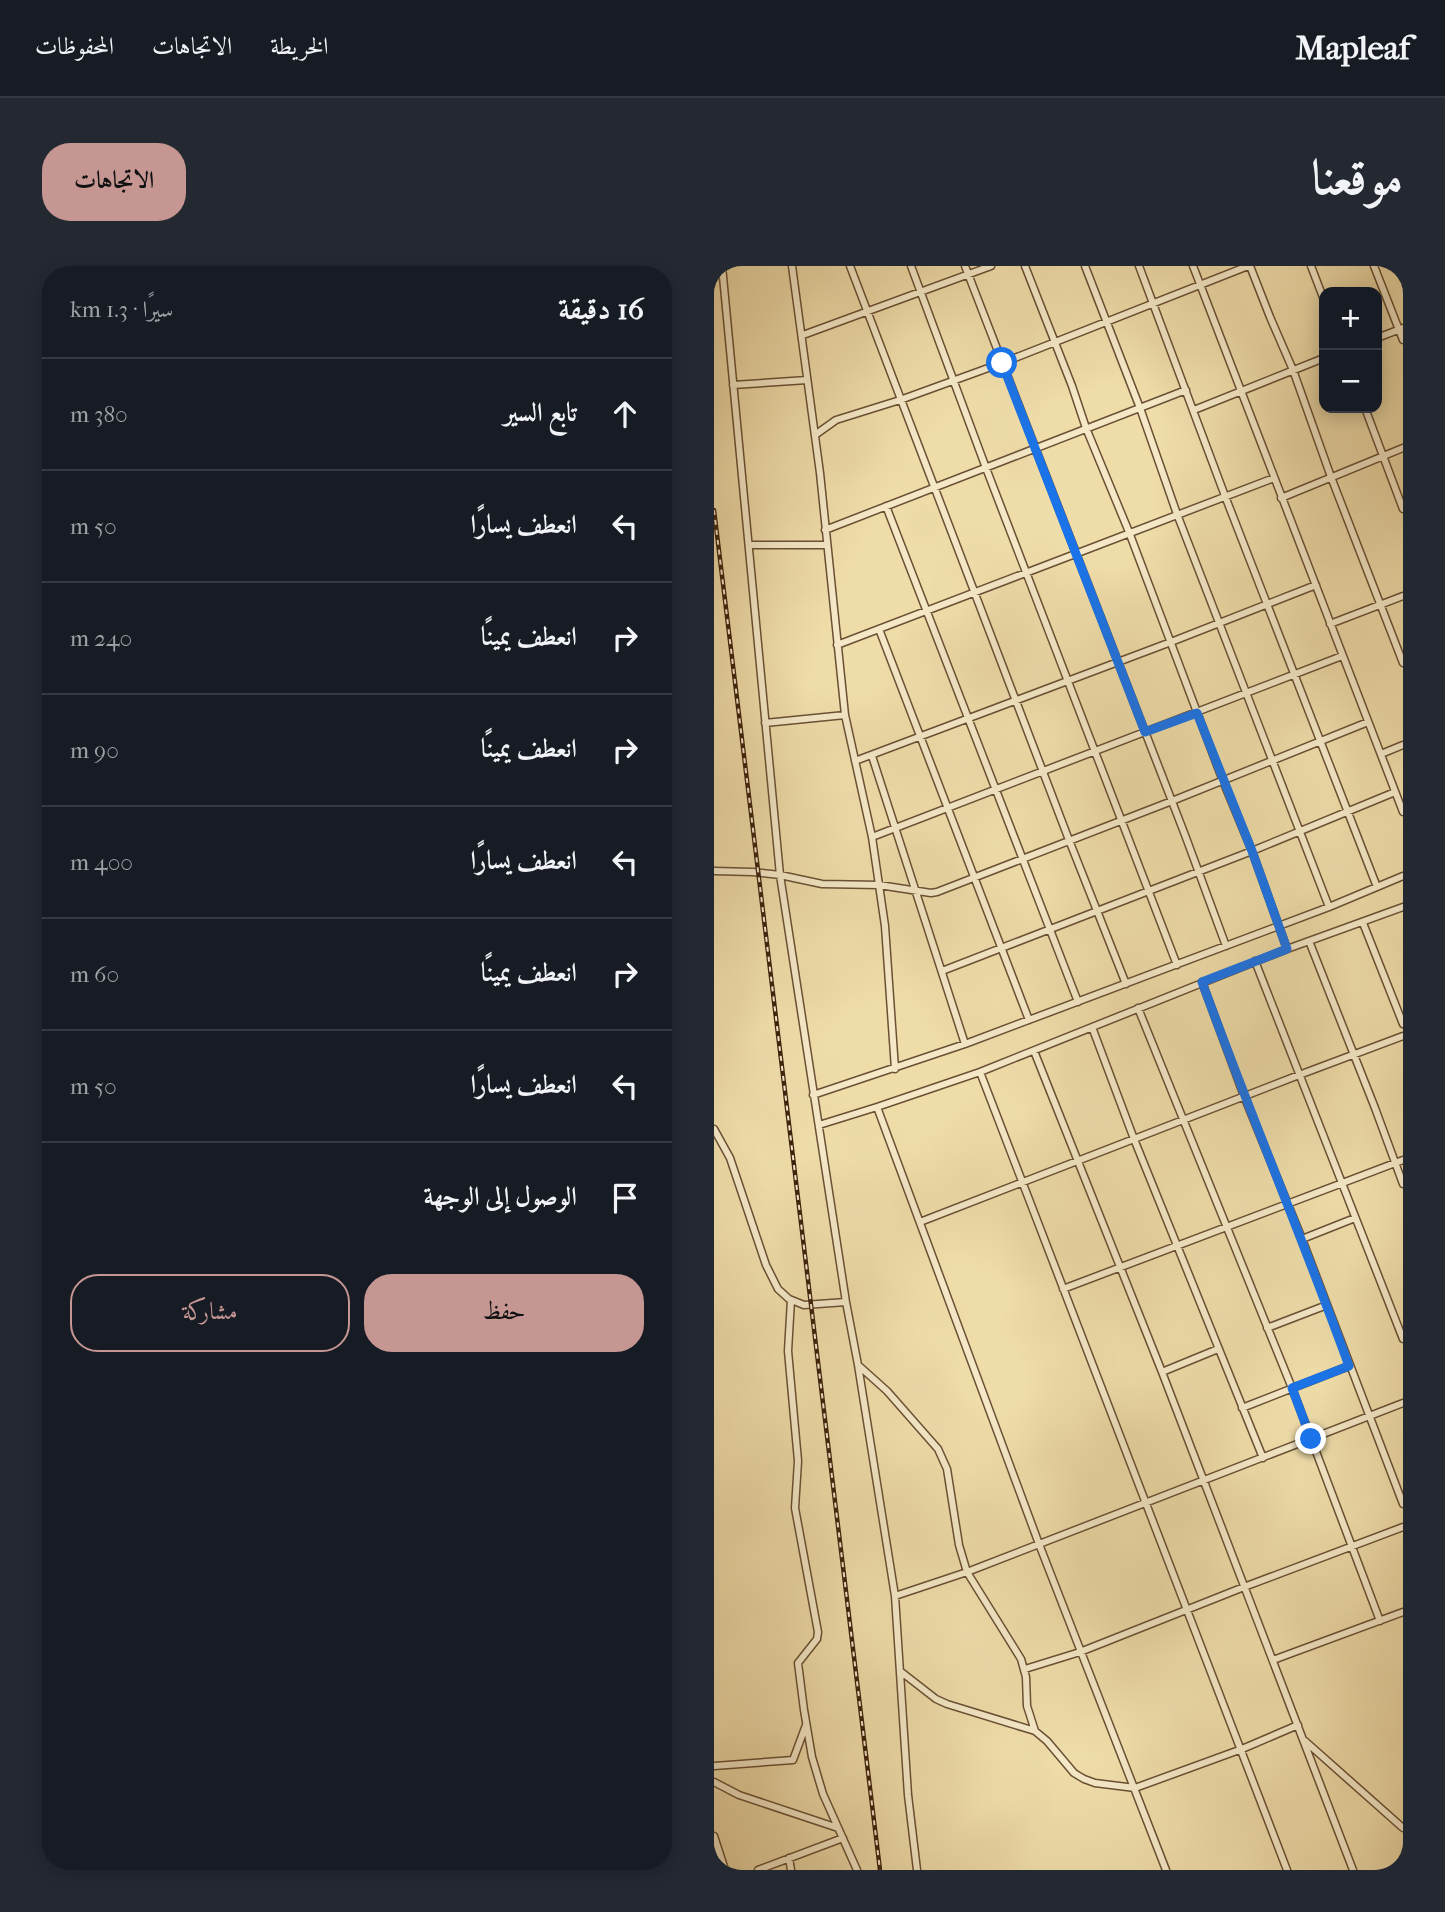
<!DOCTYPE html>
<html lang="ar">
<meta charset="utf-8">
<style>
:root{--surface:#171b24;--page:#242831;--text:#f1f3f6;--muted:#9ea1a6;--line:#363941;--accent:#c59692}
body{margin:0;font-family:"IM FELL French Canon",Amiri,serif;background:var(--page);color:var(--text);direction:rtl}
.controls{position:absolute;right:21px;top:21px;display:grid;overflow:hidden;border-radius:14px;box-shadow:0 4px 18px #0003}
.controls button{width:63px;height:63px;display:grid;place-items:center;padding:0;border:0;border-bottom:2px solid var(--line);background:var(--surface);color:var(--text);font:35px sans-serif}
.stop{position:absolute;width:21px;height:21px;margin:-16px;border:5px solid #1a73e8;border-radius:50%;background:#fff}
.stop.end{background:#1a73e8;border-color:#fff;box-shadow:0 2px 7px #0008}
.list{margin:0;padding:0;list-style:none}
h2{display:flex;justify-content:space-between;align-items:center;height:91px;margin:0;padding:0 28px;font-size:30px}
h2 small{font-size:23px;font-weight:400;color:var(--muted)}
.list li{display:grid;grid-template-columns:46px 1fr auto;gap:21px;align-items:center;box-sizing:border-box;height:112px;padding:0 28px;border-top:2px solid var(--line)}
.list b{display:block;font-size:26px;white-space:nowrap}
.list em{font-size:23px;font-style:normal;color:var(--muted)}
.actions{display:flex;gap:14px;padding:21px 28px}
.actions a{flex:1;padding:16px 0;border:2px solid var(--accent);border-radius:28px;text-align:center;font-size:24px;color:var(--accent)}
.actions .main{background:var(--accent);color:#111}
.icon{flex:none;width:38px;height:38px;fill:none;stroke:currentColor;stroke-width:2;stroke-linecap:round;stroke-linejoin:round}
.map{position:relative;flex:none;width:689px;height:1604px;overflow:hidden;direction:ltr;border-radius:28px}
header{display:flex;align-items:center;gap:42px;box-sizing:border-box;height:98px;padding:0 35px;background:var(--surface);border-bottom:2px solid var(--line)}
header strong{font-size:33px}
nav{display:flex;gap:38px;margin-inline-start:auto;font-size:24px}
.intro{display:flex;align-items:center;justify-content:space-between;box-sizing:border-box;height:168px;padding:0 42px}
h1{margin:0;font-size:49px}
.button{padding:18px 32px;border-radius:28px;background:var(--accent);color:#111;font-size:24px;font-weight:700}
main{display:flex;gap:42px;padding:0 42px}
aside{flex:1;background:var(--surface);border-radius:28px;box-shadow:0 4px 18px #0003}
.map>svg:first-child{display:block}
</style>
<header>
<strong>Mapleaf</strong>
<nav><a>الخريطة</a><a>الاتجاهات</a><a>المحفوظات</a></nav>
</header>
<div class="intro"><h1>موقعنا</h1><a class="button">الاتجاهات</a></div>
<main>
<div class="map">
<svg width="689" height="1604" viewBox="0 0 689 1604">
<rect width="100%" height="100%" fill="#eedca9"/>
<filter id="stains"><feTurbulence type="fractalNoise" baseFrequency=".00286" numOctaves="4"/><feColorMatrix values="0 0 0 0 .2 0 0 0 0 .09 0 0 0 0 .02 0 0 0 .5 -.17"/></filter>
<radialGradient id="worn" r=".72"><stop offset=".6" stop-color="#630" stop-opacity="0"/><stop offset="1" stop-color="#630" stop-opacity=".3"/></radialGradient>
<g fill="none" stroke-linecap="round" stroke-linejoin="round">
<defs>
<path id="minor" d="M8 0 66 609 132 1036 144 1099 181 1330 194 1529 203 1604
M78 0 106 207 131 449 158 571 171 660 181 803
M136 0 355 574 412 718
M197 0 272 202 463 699
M251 0 471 569 512 680
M311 0 358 120 372 162 415 266 509 515 538 585 573 683
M371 0 426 142 463 248 615 641
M425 0 511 230 663 621
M479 0 689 546
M536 0 556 51 579 104 617 211 689 397
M597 0 610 34
M660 0 689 74
M89 69 277 0
M663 72 689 62
M19 119 93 114
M651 142 689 243
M480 144 610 92
M101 169 122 154 186 134 288 97 534 0
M567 232 689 182
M172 240 364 736
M111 264 472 124
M36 279H113
M616 358 689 330
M165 363 315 754
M123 379 560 212
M51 457 131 449
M667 488 689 479
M158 490 251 778
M141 495 457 376 602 319
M158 571 628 390
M0 605 39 606 66 609 108 618 165 619 217 627 223 626 458 535 654 456
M649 657 689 758
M595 675 661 842 689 918
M541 695 689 1073
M228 705 538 585 681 526
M488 716 530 830 588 973 689 1238
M424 742 578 1122 666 1355
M378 761 420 873 549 1192
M320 785 448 1106 639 1604
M266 806 573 1604
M99 829 251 778 615 641 689 610
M163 841 325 1278 452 1604
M105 859 163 841 266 806 573 683 689 641
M0 863 16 892 52 999 64 1023 75 1033 90 1039 132 1036
M206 956 585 809 689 770
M588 973 641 952
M349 1023 689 894
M77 1034 74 1085 84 1195 81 1242 104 1366 103 1373 84 1397 90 1444 98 1491 109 1528 143 1604
M553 1062 613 1039
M144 1099 173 1125 224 1183 233 1203 245 1279 253 1306 307 1393 312 1411 313 1440 321 1465
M448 1106 504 1083
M528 1142 635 1100
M181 1330 253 1306 689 1137
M559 1394 689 1346
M311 1403 366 1386 530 1321 689 1261
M186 1405 222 1433 233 1438 321 1465 333 1475 360 1507 370 1513 381 1517 421 1522 528 1483 584 1459
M591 1475 689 1562
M0 1500 79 1494 92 1459
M0 1516 25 1529 124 1562
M0 1570 11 1604
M75 1592 77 1604
M44 1604 129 1572"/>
</defs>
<!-- minor casing -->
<use href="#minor" stroke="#6a5034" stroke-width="9"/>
<!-- minor -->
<use href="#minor" stroke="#f4e8c7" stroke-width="6"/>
<defs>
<path id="rail" d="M0 244 166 1604"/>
</defs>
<!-- rail casing -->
<use href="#rail" stroke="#3e220d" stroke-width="4.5"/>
<!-- rail -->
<use href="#rail" stroke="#f4e8c7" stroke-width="2" stroke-dasharray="5" stroke-linecap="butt"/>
</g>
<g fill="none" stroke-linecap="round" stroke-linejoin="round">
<!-- route -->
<path stroke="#1a73e8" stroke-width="9" d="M288 97 431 466 483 447 538 585 573 683 488 716C535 845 588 971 635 1100L578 1122 597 1173"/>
</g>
<rect width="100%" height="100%" filter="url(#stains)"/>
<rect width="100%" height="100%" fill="url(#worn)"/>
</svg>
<div class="controls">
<button>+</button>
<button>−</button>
</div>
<div class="stop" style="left:288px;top:97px"></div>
<div class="stop end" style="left:597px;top:1173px"></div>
</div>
<aside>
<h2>16 دقيقة<small>سيرًا · 1.3 km</small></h2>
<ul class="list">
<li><svg class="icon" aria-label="ahead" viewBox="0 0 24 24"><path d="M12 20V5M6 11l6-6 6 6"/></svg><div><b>تابع السير</b></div><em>380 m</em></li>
<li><svg class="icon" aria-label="left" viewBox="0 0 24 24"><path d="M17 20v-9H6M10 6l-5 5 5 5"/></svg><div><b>انعطف يسارًا</b></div><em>50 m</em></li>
<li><svg class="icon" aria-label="right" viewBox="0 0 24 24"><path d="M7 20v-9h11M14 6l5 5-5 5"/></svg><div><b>انعطف يمينًا</b></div><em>240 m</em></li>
<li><svg class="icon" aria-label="right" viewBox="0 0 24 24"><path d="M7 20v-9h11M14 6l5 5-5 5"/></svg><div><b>انعطف يمينًا</b></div><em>90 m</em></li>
<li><svg class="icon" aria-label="left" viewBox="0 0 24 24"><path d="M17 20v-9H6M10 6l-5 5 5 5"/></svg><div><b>انعطف يسارًا</b></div><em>400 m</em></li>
<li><svg class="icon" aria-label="right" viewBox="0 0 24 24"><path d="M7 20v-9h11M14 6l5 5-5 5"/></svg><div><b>انعطف يمينًا</b></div><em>60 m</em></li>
<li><svg class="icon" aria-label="left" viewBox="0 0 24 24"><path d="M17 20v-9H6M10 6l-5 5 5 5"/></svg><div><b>انعطف يسارًا</b></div><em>50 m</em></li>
<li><svg class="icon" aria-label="arrive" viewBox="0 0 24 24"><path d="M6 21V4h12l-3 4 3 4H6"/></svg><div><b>الوصول إلى الوجهة</b></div></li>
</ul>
<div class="actions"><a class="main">حفظ</a><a>مشاركة</a></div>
</aside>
</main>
